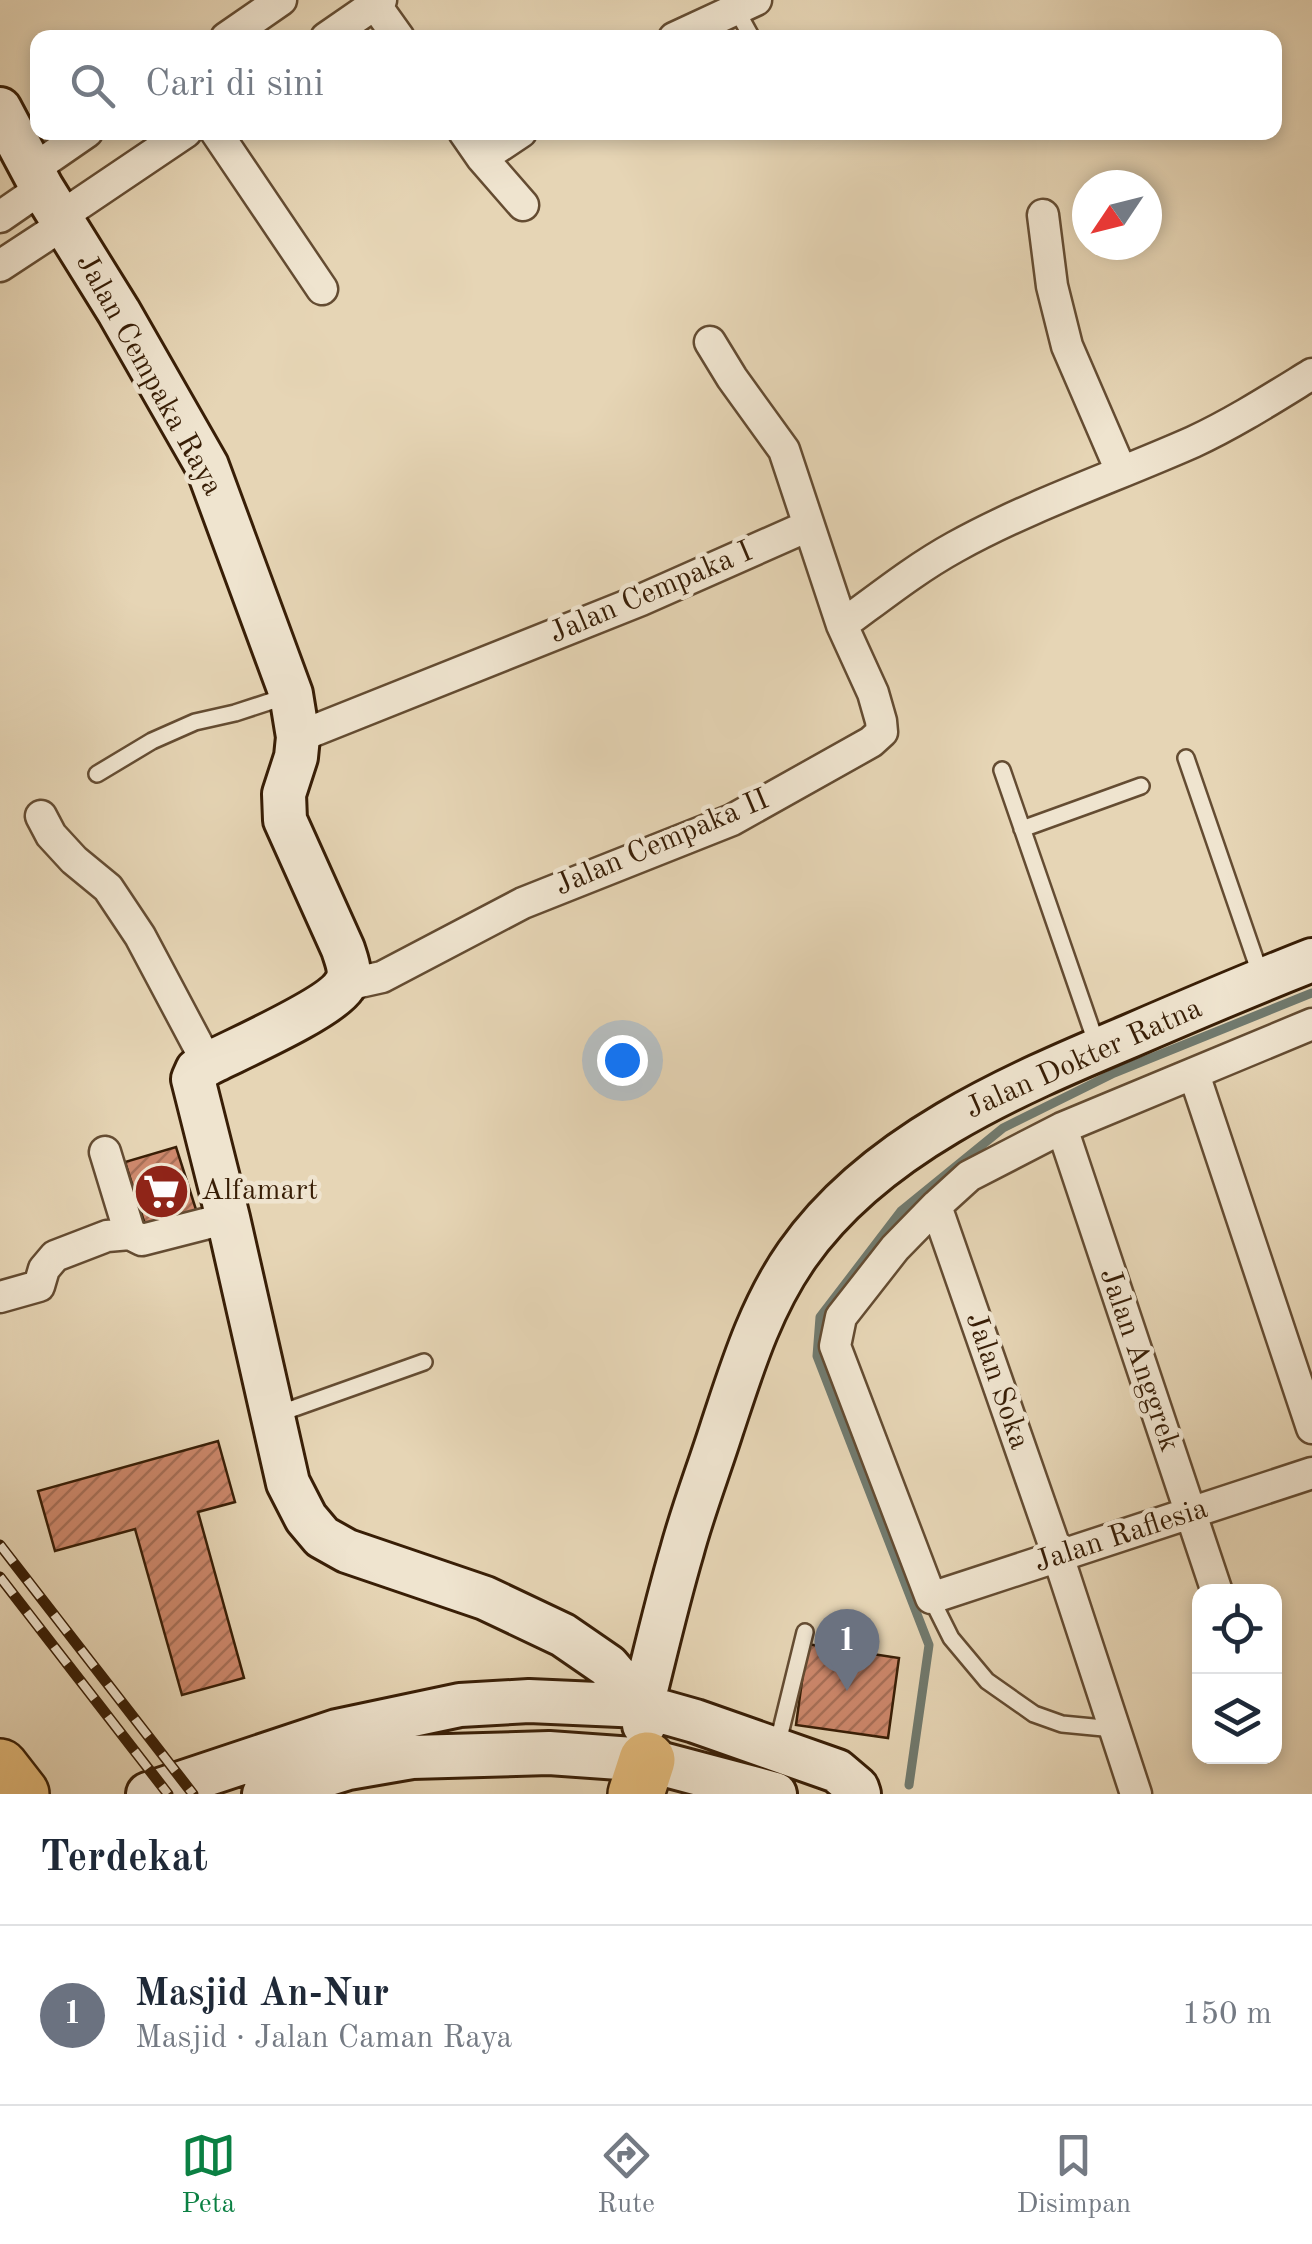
<!DOCTYPE html>
<html lang="id">
<meta charset="utf-8">
<style>
:root{--surface:#fff;--page:#f2f2f3;--text:#1f2937;--muted:#747a83;--line:#e0e1e3;--accent:#0b8043}
body{margin:0;font-family:"Old Standard TT",serif;background:var(--page);color:var(--text)}
.controls{position:absolute;right:30px;bottom:30px;display:grid;overflow:hidden;border-radius:20px;box-shadow:0 5px 15px #0003}
.controls button{width:90px;height:90px;display:grid;place-items:center;padding:0;border:0;border-bottom:2px solid var(--line);background:var(--surface);color:var(--text);font:50px sans-serif}
.compass{position:absolute;left:1072px;top:170px;width:90px;height:90px;border-radius:50%;background:var(--surface);box-shadow:0 5px 15px #0003;rotate:235deg}
.you{position:absolute;left:622px;top:1060px;width:35px;height:35px;margin:-25px;border:8px solid #fff;border-radius:50%;background:#1a73e8;box-shadow:0 0 0 15px #1a73e833}
.badge{display:grid;place-items:center;width:65px;height:65px;border-radius:50%;background:var(--accent);color:#fff;font-size:32px;font-weight:700}
.pin{position:absolute;translate:-50% -82px;filter:drop-shadow(0 2px 5px #0008)}
.pin::after{content:'';position:absolute;top:52px;width:35px;height:30px;background:inherit;clip-path:polygon(0 0,100% 0,50% 100%)}
.list{margin:0;padding:0;list-style:none}
h2{display:flex;justify-content:space-between;align-items:center;height:130px;margin:0;padding:0 40px;font-size:42px}
h2 small{font-size:32px;font-weight:400;color:var(--muted)}
.list li{display:grid;grid-template-columns:65px 1fr auto;gap:30px;align-items:center;box-sizing:border-box;height:180px;padding:0 40px;border-top:2px solid var(--line)}
.list b{display:block;font-size:38px;white-space:nowrap}
.list p{margin:0;font-size:32px;white-space:nowrap;color:var(--muted)}
.list em{font-size:32px;font-style:normal;color:var(--muted)}
.icon{flex:none;width:55px;height:55px;fill:none;stroke:currentColor;stroke-width:2;stroke-linecap:round;stroke-linejoin:round}
.map{position:relative;flex:none;width:1312px;height:1794px;overflow:hidden}
.search{position:absolute;background:var(--surface);box-shadow:0 5px 15px #0003;left:30px;right:30px;top:30px;height:110px;display:flex;align-items:center;gap:25px;box-sizing:border-box;padding:0 35px;border-radius:20px;color:var(--muted);font-size:38px}
.sheet{height:310px;background:var(--surface)}
nav{display:flex;justify-content:space-around;align-items:center;box-sizing:border-box;height:140px;border-top:2px solid var(--line);background:var(--surface);font-size:28px;color:var(--muted)}
nav a{display:grid;justify-items:center;gap:5px}
nav .on{color:var(--accent)}
.map>svg:first-child{display:block}
</style>
<div class="map">
<svg width="1312" height="1794" viewBox="0 0 1312 1794">
<defs>
<pattern id="building-hatch" width="6" height="6" patternUnits="userSpaceOnUse" patternTransform="scale(2.5)"><rect width="6" height="6" fill="#cd886c"/><path d="M-1 1l2-2M0 6l6-6M5 7l2-2" fill="none" stroke="#a76f57"/></pattern>
</defs>
<rect width="100%" height="100%" fill="#e6d5b5"/>
<filter id="stains"><feTurbulence type="fractalNoise" baseFrequency=".002" numOctaves="4"/><feColorMatrix values="0 0 0 0 .2 0 0 0 0 .09 0 0 0 0 .02 0 0 0 .5 -.17"/></filter>
<radialGradient id="worn" r=".72"><stop offset=".6" stop-color="#630" stop-opacity="0"/><stop offset="1" stop-color="#630" stop-opacity=".3"/></radialGradient>
<g fill="none" stroke-linecap="round" stroke-linejoin="round">
<!-- stream -->
<path stroke="#717a6e" stroke-width="9" d="M909 1785 929 1645 817 1356 820 1317 901 1211 1003 1128 1114 1073 1312 993"/>
</g>
<!-- building -->
<path fill="url(#building-hatch)" stroke="#381e06" stroke-width="2.5" d="M176 1147 199 1219 148 1234 125 1162Z
M218 1441 235 1502 198 1512 244 1678 182 1695 135 1529 55 1551 38 1491Z
M807 1644 899 1658 888 1738 796 1725Z"/>
<g fill="none" stroke-linecap="round" stroke-linejoin="round">
<defs>
<path id="lane" d="M736 9 752 38
M1186 758 1261 976
M1002 770 1097 1045
M97 774 152 741 195 722 235 713 290 695
M1022 829 1141 786
M275 1415 424 1362
M931 1598 951 1638 987 1681 1034 1714 1062 1724 1114 1729
M777 1746 805 1632"/>
<path id="street" d="M372 0 399 38
M226 38 281 0
M326 38 381 0
M674 38 756 0
M216 132 322 289
M464 132 482 158 523 205
M482 158 521 132
M32 170 87 132
M1043 215 1052 286 1067 346 1121 471
M0 217 42 188
M60 217 186 132
M0 266 64 224
M842 625C879 598 915 569 955 547 1031 505 1114 477 1193 442 1234 423 1273 398 1312 374
M298 737 641 600 808 526
M41 816 51 835 74 860 108 888 140 936 208 1064
M346 985 382 977 523 903 732 820 871 742 882 732 881 721 873 693 842 625 784 450 732 378 710 342
M1312 1024 1062 1128 969 1176 936 1206 895 1248 841 1317 835 1346 931 1598 1312 1473
M1194 1074 1312 1428
M1062 1128 1217 1592
M105 1152 130 1234
M936 1206 1058 1556 1136 1794
M0 1297 39 1286 44 1269 55 1256 107 1236 130 1234 142 1240 228 1218"/>
<path id="secondary" d="M0 109 42 188 119 312 207 466 291 694 298 737 296 757 284 794 285 820 343 949C347 962 353 974 344 986 329 1009 237 1049 208 1064L197 1070 193 1079 228 1218 288 1483 306 1518 322 1537 347 1551 485 1598 563 1635 608 1666 642 1706
M644 1725 642 1706C655 1654 667 1602 682 1551 693 1510 709 1469 722 1428 742 1368 760 1308 797 1255 874 1145 1011 1086 1130 1036 1190 1010 1251 984 1312 960
M148 1794 337 1731 460 1705 529 1701 642 1706 695 1721 837 1771 857 1788 859 1794
M264 1794 348 1768 412 1757 549 1753 647 1760 775 1794"/>
<path id="highway" d="M0 1767 21 1794
M636 1794 647 1760"/>
</defs>
<!-- lane casing -->
<use href="#lane" stroke="#644c32" stroke-width="20"/>
<!-- street casing -->
<use href="#street" stroke="#644c32" stroke-width="35"/>
<!-- secondary casing -->
<use href="#secondary" stroke="#381e06" stroke-width="48"/>
<!-- highway casing -->
<use href="#highway" stroke="#381e06" stroke-width="60"/>
<!-- lane -->
<use href="#lane" stroke="#efe4cf" stroke-width="15"/>
<!-- street -->
<use href="#street" stroke="#efe4cf" stroke-width="30"/>
<!-- secondary -->
<use href="#secondary" stroke="#efe4cf" stroke-width="42"/>
<!-- highway -->
<use href="#highway" stroke="#e3ba7a" stroke-width="55"/>
<defs>
<path id="rail" d="M0 1545 193 1794
M0 1577 168 1794"/>
</defs>
<!-- rail casing -->
<use href="#rail" stroke="#381e06" stroke-width="11"/>
<!-- rail -->
<use href="#rail" stroke="#efe4cf" stroke-width="8" stroke-dasharray="22" stroke-linecap="butt"/>
</g>
<!-- icons -->
<defs>
<symbol id="supermarket-disc" viewBox="-11 -11 22 22"><circle r="9.5" fill="#8f2418" stroke="#efe4cf"/><path d="M-6-5.5h2.5l.6 2H6L4.5 2H-2.5L-4.4-4H-6ZM-1.5 3.2a1.3 1.3 0 1 0 .1 0ZM3 3.2a1.3 1.3 0 1 0 .1 0Z" fill="#fff"/></symbol>
</defs>
<g fill-rule="evenodd">
<use href="#supermarket-disc" x="130" y="1160" width="63" height="63"/>
</g>
<g text-anchor="middle" dominant-baseline="central" stroke-width="9" stroke-linejoin="round" paint-order="stroke">
<!-- street labels -->
<g font-size="30" fill="#381e06" stroke="#efe4cf">
<text transform="translate(149 375) rotate(61)">Jalan Cempaka Raya</text>
<text transform="translate(651 593) rotate(-23)">Jalan Cempaka I</text>
<text transform="translate(662 843) rotate(-23)">Jalan Cempaka II</text>
<text transform="translate(1084 1059) rotate(-24)">Jalan Dokter Ratna</text>
<text transform="translate(1139 1360) rotate(71)">Jalan Anggrek</text>
<text transform="translate(997 1381) rotate(71)">Jalan Soka</text>
<text transform="translate(1121 1536) rotate(-18)">Jalan Raflesia</text>
</g>
<!-- poi labels -->
<g font-size="30" fill="#381e06" stroke="#efe4cf" text-anchor="start">
<text x="201" y="1191">Alfamart</text>
</g>
</g>
<rect width="100%" height="100%" filter="url(#stains)"/>
<rect width="100%" height="100%" fill="url(#worn)"/>
</svg>
<div class="controls">
<button><svg class="icon" aria-label="locate" viewBox="0 0 24 24"><circle cx="12" cy="12" r="6"/><path d="M12 2v4M12 18v4M2 12h4M18 12h4"/></svg></button>
<button><svg class="icon" aria-label="layers" viewBox="0 0 24 24"><path d="M12 4l9 5-9 5-9-5zM3 14l9 5 9-5"/></svg></button>
</div>
<svg class="compass" viewBox="-18 -18 36 36"><path d="M0-13l5 13h-10z" fill="#e53935"/><path d="M0 13l5-13h-10z" fill="#747a83"/></svg>
<div class="you"></div>
<div class="pin badge" style="left:847px;top:1691px;background:#6b7280">1</div>
<div class="search"><svg class="icon" aria-label="search" viewBox="0 0 24 24"><circle cx="10" cy="10" r="6"/><path d="M15 15l6 6"/></svg>Cari di sini</div>
</div>
<section class="sheet">
<h2>Terdekat<small></small></h2>
<ul class="list">
<li><span class="badge" style="background:#6b7280">1</span><div><b>Masjid An-Nur</b><p>Masjid · Jalan Caman Raya</p></div><em>150 m</em></li>
</ul>
</section>
<nav>
<a class="on"><svg class="icon" aria-label="map" viewBox="0 0 24 24"><path d="M3 6l6-2 6 2 6-2v14l-6 2-6-2-6 2zM9 4v14M15 6v14"/></svg>Peta</a>
<a><svg class="icon" aria-label="directions" viewBox="0 0 24 24"><path d="M12 3l9 9-9 9-9-9zM9 14v-3h6M13 9l2 2-2 2"/></svg>Rute</a>
<a><svg class="icon" aria-label="saved" viewBox="0 0 24 24"><path d="M7 4h10v16l-5-4-5 4z"/></svg>Disimpan</a>
</nav>
